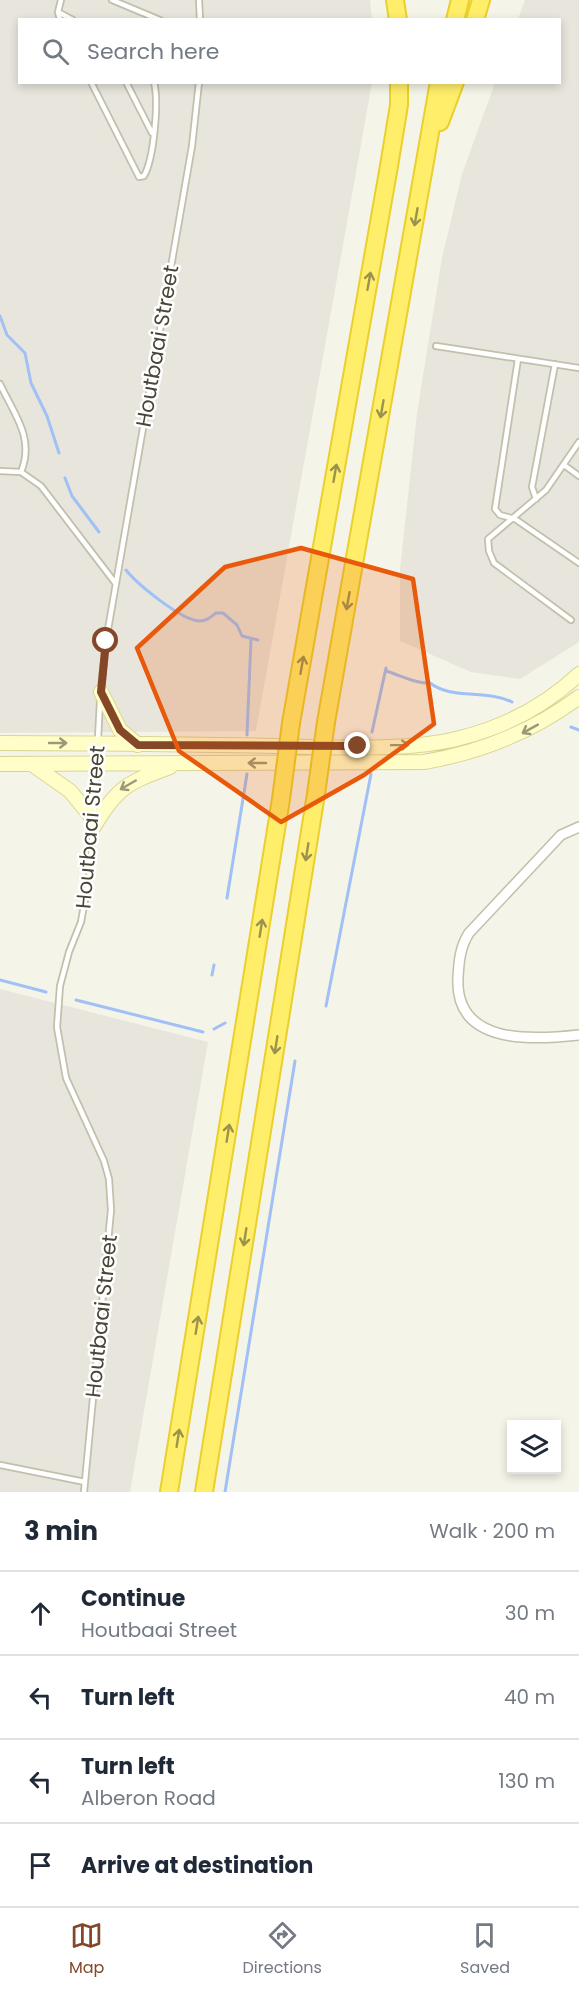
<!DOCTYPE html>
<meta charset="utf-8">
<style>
:root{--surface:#fff;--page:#f6f6f7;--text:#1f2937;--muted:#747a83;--line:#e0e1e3;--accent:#844728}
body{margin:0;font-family:Poppins,sans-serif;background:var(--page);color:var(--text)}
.controls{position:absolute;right:18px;bottom:18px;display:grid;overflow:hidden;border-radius:0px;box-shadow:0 3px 9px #0003}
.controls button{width:54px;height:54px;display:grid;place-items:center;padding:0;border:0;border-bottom:2px solid var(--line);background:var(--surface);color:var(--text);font:30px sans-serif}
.stop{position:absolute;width:18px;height:18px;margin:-14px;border:4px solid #844728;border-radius:50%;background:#fff}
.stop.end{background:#844728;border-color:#fff;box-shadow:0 2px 6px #0008}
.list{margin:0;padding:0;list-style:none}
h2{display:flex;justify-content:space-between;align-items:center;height:78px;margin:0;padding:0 24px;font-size:26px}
h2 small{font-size:20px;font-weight:400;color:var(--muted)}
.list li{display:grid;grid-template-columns:39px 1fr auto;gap:18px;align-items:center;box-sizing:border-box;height:84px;padding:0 24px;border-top:2px solid var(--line)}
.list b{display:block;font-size:22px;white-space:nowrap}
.list p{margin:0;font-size:20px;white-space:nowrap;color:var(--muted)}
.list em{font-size:20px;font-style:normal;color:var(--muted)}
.icon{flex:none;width:33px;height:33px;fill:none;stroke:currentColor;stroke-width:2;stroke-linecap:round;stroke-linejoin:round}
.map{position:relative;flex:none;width:579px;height:1492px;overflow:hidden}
.search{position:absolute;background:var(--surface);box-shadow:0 3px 9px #0003;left:18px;right:18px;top:18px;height:66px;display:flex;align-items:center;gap:15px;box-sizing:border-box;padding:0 21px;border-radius:0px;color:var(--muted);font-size:22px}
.sheet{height:414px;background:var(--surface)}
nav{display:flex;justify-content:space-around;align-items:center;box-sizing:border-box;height:84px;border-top:2px solid var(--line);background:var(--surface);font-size:16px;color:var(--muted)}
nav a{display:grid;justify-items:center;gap:3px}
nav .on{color:var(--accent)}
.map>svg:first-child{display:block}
</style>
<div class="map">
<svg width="579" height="1492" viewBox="0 0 579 1492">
<rect width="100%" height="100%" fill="#f5f4e8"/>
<!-- industrial -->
<path fill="#e8e5dd" d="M0 0H370L372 19 20 20V82L372 83 256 731 0 733Z
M525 0H579V642L520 679 471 672 400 641V570L417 413 442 258 462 174 495 83 560 82V20L518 19Z
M0 989 208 1042 130 1492H0Z"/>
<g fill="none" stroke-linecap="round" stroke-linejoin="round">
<!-- stream -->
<path stroke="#a0c0f6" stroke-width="3" d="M0 316 7 335 25 353 31 383 47 416 59 453
M65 478 72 496 99 532
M126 570C137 584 181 620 199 621 207 621 211 617 216 613H223L237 625 242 636 258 640
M386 671C400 675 416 684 430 683 452 700 486 689 512 702
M571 727 579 730
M372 732 386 668
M247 735 251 639
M227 898 247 774
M212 975 214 965
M0 980 46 992
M76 1000 203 1032
M326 1006 371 774
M214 1029 225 1023
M225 1492 295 1061"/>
<defs>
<path id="lane" d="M112 0 160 20
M199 0 200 20
M58 12 73 20
M60 20 58 12 61 0
M91 82 139 177 144 176C154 158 159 102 154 82
M126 82 152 133
M436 346 579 368
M518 359 495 509 500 515 515 519 579 563
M0 384C14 414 35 438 21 472
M564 465 579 476
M0 471 21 472 41 486 116 584
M536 499 532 487 555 364
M571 620 494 563 489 551 488 539 546 490 579 442
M101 689 106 641 192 146 199 82
M94 815 100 701
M0 1465 85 1482
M84 1492 111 1210 109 1179 104 1161 66 1078 57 1027 60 986 69 952 81 922 90 872 93 829"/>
<path id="street" d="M579 827 561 835 469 933C460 947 459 961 458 977 454 1046 534 1040 579 1035"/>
<path id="secondary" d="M101 692 120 730 138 745
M0 743C91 743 182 744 274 746 328 747 408 752 460 738 504 727 546 705 579 674
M0 764 424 762C482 752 532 732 579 697
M33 765 70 791 93 819
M93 828C117 787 127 783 170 767"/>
<path id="highway" d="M395 0 398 20
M455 20 460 0
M475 20 481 0
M440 122 455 82
M326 722 439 82
M291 723 389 166 399 105V82
M169 1492 281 799
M204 1492 316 794"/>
</defs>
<!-- lane casing -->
<use href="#lane" stroke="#c2bfaa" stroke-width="8"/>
<!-- street casing -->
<use href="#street" stroke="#c2bfaa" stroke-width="12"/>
<!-- secondary casing -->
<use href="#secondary" stroke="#d9d694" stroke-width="16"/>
<!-- highway casing -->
<use href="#highway" stroke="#eacf2d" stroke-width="20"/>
<!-- lane -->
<use href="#lane" stroke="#fff" stroke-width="4.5"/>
<!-- street -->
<use href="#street" stroke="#fff" stroke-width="9"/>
<!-- secondary -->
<use href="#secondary" stroke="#fffec8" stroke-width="14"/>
<!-- highway -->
<use href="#highway" stroke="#ffee69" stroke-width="16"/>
<defs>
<path id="highway-bridge" d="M316 794 326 722
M281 799 291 723"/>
</defs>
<!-- highway-bridge casing -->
<use href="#highway-bridge" stroke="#eacf2d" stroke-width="20" stroke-linecap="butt"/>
<!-- highway-bridge -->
<use href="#highway-bridge" stroke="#ffee69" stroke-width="16"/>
</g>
<!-- one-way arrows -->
<defs><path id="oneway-shaft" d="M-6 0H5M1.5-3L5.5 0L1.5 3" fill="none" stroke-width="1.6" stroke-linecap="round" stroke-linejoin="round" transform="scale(1.5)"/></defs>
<g stroke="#9b924d">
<use href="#oneway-shaft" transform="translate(416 217) rotate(100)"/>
<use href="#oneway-shaft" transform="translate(369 281) rotate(-80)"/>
<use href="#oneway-shaft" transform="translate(382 409) rotate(100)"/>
<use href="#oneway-shaft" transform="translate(335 473) rotate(-80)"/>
<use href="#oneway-shaft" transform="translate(348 601) rotate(100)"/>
<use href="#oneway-shaft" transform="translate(302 665) rotate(-80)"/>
<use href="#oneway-shaft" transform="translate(307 852) rotate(99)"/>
<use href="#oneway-shaft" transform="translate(261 928) rotate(-81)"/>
<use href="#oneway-shaft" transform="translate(276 1045) rotate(99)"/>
<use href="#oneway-shaft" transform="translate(228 1133) rotate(-81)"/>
<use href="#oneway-shaft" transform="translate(245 1237) rotate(99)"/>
<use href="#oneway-shaft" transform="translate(197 1325) rotate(-81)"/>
<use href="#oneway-shaft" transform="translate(178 1438) rotate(-81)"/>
</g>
<g stroke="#9b9978">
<use href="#oneway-shaft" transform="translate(530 729) rotate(151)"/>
<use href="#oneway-shaft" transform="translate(58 743)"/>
<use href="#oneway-shaft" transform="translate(400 745) rotate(-1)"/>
<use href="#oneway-shaft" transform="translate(257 763) rotate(180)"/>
<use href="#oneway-shaft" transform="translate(128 785) rotate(150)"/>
</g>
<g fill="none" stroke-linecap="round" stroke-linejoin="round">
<!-- route -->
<path stroke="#844728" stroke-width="8" d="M106 641 101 692 120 730 138 745 358 746"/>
</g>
<!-- marked area -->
<path fill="#e8590c" fill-opacity="0.2" stroke="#e8590c" stroke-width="4.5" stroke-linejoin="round" d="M301 548 413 579 434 724 364 775 281 822 179 751 137 648 225 567Z"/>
<g text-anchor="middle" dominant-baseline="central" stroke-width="5" stroke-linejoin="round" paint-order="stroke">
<!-- street labels -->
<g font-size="21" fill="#494636" stroke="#fff">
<text transform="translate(157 346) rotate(-80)">Houtbaai Street</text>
<text transform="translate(90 827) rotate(-85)">Houtbaai Street</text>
<text transform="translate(101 1316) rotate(-84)">Houtbaai Street</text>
</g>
</g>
</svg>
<div class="controls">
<button><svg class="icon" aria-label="layers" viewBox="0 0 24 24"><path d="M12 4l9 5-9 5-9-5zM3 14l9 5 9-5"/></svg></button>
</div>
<div class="stop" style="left:106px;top:641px"></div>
<div class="stop end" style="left:358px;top:746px"></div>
<div class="search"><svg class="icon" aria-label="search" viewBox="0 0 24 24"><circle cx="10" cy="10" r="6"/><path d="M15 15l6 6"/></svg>Search here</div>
</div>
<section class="sheet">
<h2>3 min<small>Walk · 200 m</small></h2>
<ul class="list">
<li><svg class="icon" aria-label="ahead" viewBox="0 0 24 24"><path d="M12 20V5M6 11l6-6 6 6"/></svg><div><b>Continue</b><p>Houtbaai Street</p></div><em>30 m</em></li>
<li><svg class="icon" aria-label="left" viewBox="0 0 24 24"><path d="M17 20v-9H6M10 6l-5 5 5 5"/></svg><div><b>Turn left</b></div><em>40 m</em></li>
<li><svg class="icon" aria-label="left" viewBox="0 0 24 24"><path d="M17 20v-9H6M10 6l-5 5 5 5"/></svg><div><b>Turn left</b><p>Alberon Road</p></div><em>130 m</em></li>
<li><svg class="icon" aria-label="arrive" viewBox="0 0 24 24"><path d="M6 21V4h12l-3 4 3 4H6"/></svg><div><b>Arrive at destination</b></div></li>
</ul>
</section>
<nav>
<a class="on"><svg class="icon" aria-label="map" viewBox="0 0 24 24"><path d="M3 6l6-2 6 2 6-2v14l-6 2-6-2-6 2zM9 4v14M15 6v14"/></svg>Map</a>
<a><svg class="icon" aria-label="directions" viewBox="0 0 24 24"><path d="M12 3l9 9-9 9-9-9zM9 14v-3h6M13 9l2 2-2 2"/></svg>Directions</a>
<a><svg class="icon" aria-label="saved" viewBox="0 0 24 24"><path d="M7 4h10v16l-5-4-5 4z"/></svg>Saved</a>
</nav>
